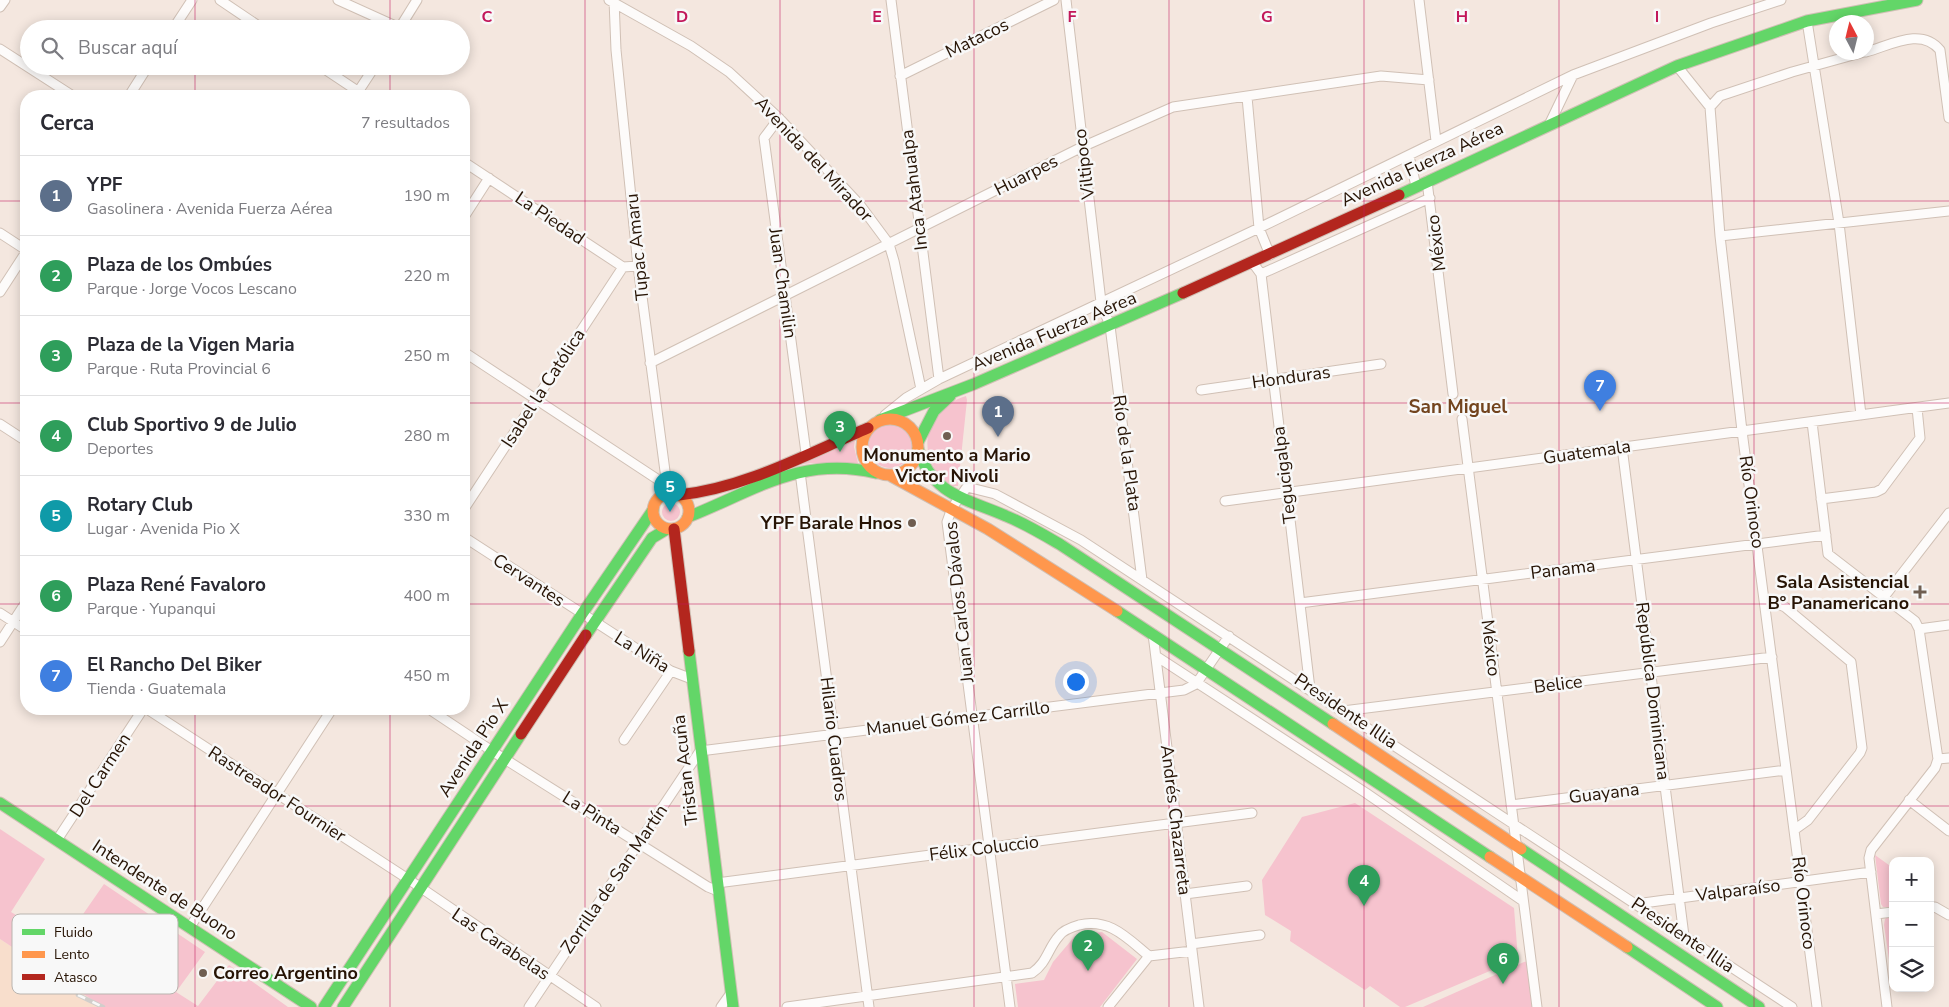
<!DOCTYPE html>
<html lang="es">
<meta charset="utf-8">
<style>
:root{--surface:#fff;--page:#f7f7f7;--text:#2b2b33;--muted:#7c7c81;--line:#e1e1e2;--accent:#6f5e51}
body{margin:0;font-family:"Nunito Sans",sans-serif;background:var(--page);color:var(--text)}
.controls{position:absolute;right:15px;bottom:15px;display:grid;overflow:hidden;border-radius:10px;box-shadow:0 2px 12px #0003}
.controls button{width:45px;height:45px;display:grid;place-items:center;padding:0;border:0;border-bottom:1px solid var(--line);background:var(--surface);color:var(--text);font:25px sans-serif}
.compass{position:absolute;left:1829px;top:15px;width:45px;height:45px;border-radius:50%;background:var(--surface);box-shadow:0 2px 12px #0003;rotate:353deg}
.you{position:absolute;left:1075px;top:681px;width:18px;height:18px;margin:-12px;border:4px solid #fff;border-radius:50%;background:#1a73e8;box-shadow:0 0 0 8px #1a73e833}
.badge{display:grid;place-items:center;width:32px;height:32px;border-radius:50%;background:var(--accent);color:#fff;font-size:16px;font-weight:700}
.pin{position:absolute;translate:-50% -41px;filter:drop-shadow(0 1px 2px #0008)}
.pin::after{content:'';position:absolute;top:26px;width:18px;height:15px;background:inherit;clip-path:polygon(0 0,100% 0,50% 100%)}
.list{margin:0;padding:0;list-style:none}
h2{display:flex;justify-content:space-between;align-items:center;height:65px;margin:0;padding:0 20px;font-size:21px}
h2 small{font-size:16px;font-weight:400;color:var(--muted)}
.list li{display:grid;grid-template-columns:32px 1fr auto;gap:15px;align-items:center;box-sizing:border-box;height:80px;padding:0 20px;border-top:1px solid var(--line)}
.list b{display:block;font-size:19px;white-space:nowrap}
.list p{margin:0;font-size:16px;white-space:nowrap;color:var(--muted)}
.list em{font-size:16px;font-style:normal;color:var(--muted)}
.icon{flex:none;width:28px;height:28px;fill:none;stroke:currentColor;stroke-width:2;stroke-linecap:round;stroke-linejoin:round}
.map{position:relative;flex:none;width:1949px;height:1007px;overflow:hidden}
.search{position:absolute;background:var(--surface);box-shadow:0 2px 12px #0003;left:20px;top:20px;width:450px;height:55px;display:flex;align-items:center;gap:12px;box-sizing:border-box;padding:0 18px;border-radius:28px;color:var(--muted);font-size:19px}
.panel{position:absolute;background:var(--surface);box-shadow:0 2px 12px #0003;left:20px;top:90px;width:450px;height:625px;border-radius:20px}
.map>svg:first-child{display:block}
</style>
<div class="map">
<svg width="1949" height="1007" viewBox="0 0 1949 1007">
<rect width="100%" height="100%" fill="#f4e7df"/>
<!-- built -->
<path fill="#f8decc" d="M0 939 103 1007H0Z"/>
<!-- green -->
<path fill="#f6c3ce" d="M966 396 967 400 958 486H953C912 461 923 409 966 396Z
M868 446a22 22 0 1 1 44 0a22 22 0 1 1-44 0Z
M855 440 854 447 858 463H811L793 466Z
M662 512a9 9 0 1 1 18 0a9 9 0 1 1-18 0Z
M1355 803 1514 908 1518 959 1405 1007H1400L1370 986 1365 990 1290 941 1291 931 1265 915 1262 880 1302 817Z
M0 829 45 859 11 912 63 943 104 884 205 952 176 992 198 1006 229 965 288 1007H103L0 939Z
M1875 855 1893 868V907H1883L1881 904Z
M1888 916H1893L1891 973 1884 925 1885 919Z
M1102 932 1137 959 1100 1007H1018L1015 984 1044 980 1053 962 1075 936Z
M1529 961 1534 1007H1423L1524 962Z"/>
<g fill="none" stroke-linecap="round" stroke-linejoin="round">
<defs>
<path id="street" d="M220 0 263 29
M338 0 400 28
M609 0 691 46 729 72 779 118 860 205 889 244 894 261 921 389
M614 0 616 50 638 266 668 494
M891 0 939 379
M1066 0 1101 302 1110 326 1142 580
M1419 0 1436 141
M0 7 5 0
M1807 21 1839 223 1861 415
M173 29 192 0
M399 29 417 0
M0 49 73 96
M1866 52C1891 45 1921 27 1940 50L1949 118
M320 66 365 96
M1677 66 1710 107 1720 236 1742 431 1817 1007
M900 76 1054 0
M356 95 375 66
M129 96 148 66
M1247 97 1259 228 1270 255
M1710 107 1720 96 1792 72 1864 52
M779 118 764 138 806 453
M1550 123 1573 75
M1409 156 1416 186
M464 162 623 267 638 266
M1427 181 1453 394
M464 217 489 178
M0 233 26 250
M1720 236 1949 211
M1253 263 1261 274 1310 689
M1261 274 1430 198
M0 292 26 252
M464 352 657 479 666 481
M650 363 1082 147 1173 107 1381 76 1429 80
M1201 390 1381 364
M885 415 906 398 939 379 1259 228 1573 75 1711 23 1781 0
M1462 419 1537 1007
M1812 422 1828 554 1915 621 1919 629 1938 759 1935 768 1871 850 1869 858 1887 1007
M0 424 26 441
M1622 447 1684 936
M800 472 869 1007
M1821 499 1876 492 1882 489 1920 438 1917 408
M1225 501 1949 403
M464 509 623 267
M464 537 671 671 692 679
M1884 597 1949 513
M1765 599 1785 607 1851 662 1862 748 1860 753 1808 820 1794 830
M1300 603 1826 535
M0 613 26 630
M1919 629 1949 625
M1153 634 1199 1007
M0 642 26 602
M1156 656 1366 793 1523 901
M147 709 408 879 596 1007
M429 709 492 751 708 887 718 891
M1343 711 1772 657
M624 740 671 671
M1938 759 1949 758
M1909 800 1949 831
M1511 805 1786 770
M57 840 143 709
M717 883 1252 813
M1185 894 1247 886
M1636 904 1871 872
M1930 908 1935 907 1949 915
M1876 914 1893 912
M190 927 332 709
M1191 944 1260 935
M529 1007 700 751 1184 690 1196 684 1229 636
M721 1007 731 993
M787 1007 1032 973C1047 963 1048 948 1059 936 1063 930 1072 927 1079 925 1110 918 1127 938 1149 956L1192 951
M1010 1007 947 522 952 508 967 487 995 494 1081 540 1792 1007
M1108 1007 1149 956"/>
<path id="fast" d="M1399 195 1677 66 1807 21 1917 0
M880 420 974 384 1183 293
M918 442 934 411 950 396
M918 449C932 495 967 499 1006 516 1026 524 1044 535 1061 545L1333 724
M688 517C754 491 802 455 876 473
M1117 611 1490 857
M586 635 652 538 667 529
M689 651 733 1007
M0 803 311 1007
M1521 849 1759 1007
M1627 947 1717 1007
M324 1007 582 614 653 510
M343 1007 521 734"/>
<path id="slow" d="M862 447a28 28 0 1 1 56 0a28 28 0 1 1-56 0Z
M891 476 988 529 1117 611
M653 511a18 18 0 1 1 36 0a18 18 0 1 1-36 0Z
M1333 724 1521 849
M1490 857 1627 947"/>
<path id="jam" d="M1183 293 1399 195
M679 495C745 488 807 454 868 428
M674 529 689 651
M521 734 586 635"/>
</defs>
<!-- street casing -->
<use href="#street" stroke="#d0c0b5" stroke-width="11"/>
<!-- fast casing -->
<use href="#fast" stroke="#d0c0b5" stroke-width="13"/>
<!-- slow casing -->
<use href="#slow" stroke="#d0c0b5" stroke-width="13"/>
<!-- jam casing -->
<use href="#jam" stroke="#d0c0b5" stroke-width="13"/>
<!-- street -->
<use href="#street" stroke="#fdfbfa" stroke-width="9"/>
<!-- fast -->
<use href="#fast" stroke="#63d668" stroke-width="11"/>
<!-- slow -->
<use href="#slow" stroke="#ff974d" stroke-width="11"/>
<!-- jam -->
<use href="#jam" stroke="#b3261e" stroke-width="11"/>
<defs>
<path id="rail" d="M78 995 103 1007"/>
</defs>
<!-- rail casing -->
<use href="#rail" stroke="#d1cecb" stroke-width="4.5"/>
<!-- rail -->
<use href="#rail" stroke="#f8f8f8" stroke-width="2.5" stroke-dasharray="8" stroke-linecap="butt"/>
</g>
<!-- grid -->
<path fill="none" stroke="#c2185b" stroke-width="1" stroke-opacity="0.55" d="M195 0V29M390 0V29M585 0V1007M780 0V1007M974 0V1007M1169 0V1007M1364 0V1007M1559 0V1007M1754 0V1007M195 66V96M390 66V96M0 201H26M464 201H1949M0 403H26M464 403H1949M0 604H26M464 604H1949M195 709V1007M390 709V1007M0 806H1949"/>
<!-- markers -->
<g fill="#6f5e51" stroke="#f8f8f8" stroke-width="2">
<circle cx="947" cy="436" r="5"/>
<circle cx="912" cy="523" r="5"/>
<path d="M1917.5 584.5h5v5h5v5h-5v5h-5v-5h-5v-5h5z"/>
<circle cx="203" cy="973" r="5"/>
</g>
<g text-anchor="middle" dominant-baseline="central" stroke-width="5" stroke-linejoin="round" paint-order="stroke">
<!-- street labels -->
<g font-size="18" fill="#271405" stroke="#f8f8f8">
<text transform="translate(977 38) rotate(-26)">Matacos</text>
<text transform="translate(814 159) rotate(47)">Avenida del Mirador</text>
<text transform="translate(1084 164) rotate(-97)">Viltipoco</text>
<text transform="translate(1422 164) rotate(-25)">Avenida Fuerza Aérea</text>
<text transform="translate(1026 175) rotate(-27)">Huarpes</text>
<text transform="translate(914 190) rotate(-97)">Inca Atahualpa</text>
<text transform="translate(550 218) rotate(34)">La Piedad</text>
<text transform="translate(1436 243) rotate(-97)">México</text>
<text transform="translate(637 247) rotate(-96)">Tupac Amaru</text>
<text transform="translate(783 283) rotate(82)">Juan Chamilin</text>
<text transform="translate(1054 331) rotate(-23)">Avenida Fuerza Aérea</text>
<text transform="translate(1291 377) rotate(-8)">Honduras</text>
<text transform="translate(543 388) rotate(-57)">Isabel la Católica</text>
<text transform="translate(1587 452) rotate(-8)">Guatemala</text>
<text transform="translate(1127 453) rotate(82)">Río de la Plata</text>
<text transform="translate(1284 475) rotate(-97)">Tegucigalpa</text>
<text transform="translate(1752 502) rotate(82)">Río Orinoco</text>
<text transform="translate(1563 569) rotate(-7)">Panama</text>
<text transform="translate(529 580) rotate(33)">Cervantes</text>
<text transform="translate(959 602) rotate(-96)">Juan Carlos Dávalos</text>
<text transform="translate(1491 648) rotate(83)">México</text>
<text transform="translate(642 652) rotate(32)">La Niña</text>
<text transform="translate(1558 684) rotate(-7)">Belice</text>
<text transform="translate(1653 691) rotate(83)">República Dominicana</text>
<text transform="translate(1346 711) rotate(34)">Presidente Illia</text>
<text transform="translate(958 718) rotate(-7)">Manuel Gómez Carrillo</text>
<text transform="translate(834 739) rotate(83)">Hilario Cuadros</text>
<text transform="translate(473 748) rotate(-57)">Avenida Pio X</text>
<text transform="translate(685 770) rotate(-97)">Tristan Acuña</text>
<text transform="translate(100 775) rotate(-57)">Del Carmen</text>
<text transform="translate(1604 793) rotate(-7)">Guayana</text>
<text transform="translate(277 794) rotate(33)">Rastreador Fournier</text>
<text transform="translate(592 813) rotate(32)">La Pinta</text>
<text transform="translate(1176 820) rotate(83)">Andrés Chazarreta</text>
<text transform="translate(984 848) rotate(-7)">Félix Coluccio</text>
<text transform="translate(614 879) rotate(-56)">Zorrilla de San Martín</text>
<text transform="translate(165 890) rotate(33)">Intendente de Buono</text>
<text transform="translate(1738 890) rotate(-7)">Valparaíso</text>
<text transform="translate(1804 903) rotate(83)">Río Orinoco</text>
<text transform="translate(1683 935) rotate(34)">Presidente Illia</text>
<text transform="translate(501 944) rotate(34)">Las Carabelas</text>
</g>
<!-- poi labels -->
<g font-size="18" font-weight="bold" fill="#271405" stroke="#f8f8f8" text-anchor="end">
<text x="947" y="455" text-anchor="middle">Monumento a Mario<tspan x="947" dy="21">Victor Nivoli</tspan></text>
<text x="902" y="523">YPF Barale Hnos</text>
<text x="1909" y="582">Sala Asistencial<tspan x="1909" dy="21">Bº Panamericano</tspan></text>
<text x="213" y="973" text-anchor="start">Correo Argentino</text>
</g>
<!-- neighbourhood labels -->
<g font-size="19" font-weight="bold" fill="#72441e" stroke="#f8f8f8">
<text x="1458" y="407">San Miguel</text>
</g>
</g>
<!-- legend -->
<rect x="12" y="914" width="166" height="80" rx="8" fill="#f8f8f8" stroke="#b9b4af" stroke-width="1"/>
<rect x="22" y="929" width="23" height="6" fill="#63d668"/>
<rect x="22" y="951" width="23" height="7" fill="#ff974d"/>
<rect x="22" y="974" width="23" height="6" fill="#b3261e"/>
<g font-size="14" fill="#271405">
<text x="54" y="937">Fluido</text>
<text x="54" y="959">Lento</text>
<text x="54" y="982">Atasco</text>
</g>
<g font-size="16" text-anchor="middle" font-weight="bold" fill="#c2185b" stroke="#f8f8f8" stroke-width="5" stroke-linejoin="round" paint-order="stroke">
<text x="487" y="22">C</text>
<text x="682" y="22">D</text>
<text x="877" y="22">E</text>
<text x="1072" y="22">F</text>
<text x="1267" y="22">G</text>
<text x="1462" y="22">H</text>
<text x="1657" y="22">I</text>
</g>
</svg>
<div class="controls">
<button>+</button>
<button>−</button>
<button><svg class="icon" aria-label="layers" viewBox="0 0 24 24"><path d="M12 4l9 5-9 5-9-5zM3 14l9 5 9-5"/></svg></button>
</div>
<svg class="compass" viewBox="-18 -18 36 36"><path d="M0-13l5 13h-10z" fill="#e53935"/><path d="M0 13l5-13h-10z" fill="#7c7c81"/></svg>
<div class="you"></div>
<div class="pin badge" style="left:998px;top:437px;background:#5c6f8a">1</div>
<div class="pin badge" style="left:1088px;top:971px;background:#2e9e5b">2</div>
<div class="pin badge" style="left:840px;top:452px;background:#2e9e5b">3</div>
<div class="pin badge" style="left:1364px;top:906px;background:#2e9e5b">4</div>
<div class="pin badge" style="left:670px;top:512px;background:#0f9aa8">5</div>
<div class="pin badge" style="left:1503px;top:984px;background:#2e9e5b">6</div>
<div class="pin badge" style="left:1600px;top:411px;background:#3f7fe0">7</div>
<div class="search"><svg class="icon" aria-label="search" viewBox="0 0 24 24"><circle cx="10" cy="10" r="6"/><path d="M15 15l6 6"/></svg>Buscar aquí</div>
<section class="panel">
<h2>Cerca<small>7 resultados</small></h2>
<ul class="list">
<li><span class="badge" style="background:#5c6f8a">1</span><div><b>YPF</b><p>Gasolinera · Avenida Fuerza Aérea</p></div><em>190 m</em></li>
<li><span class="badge" style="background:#2e9e5b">2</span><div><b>Plaza de los Ombúes</b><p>Parque · Jorge Vocos Lescano</p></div><em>220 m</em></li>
<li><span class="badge" style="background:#2e9e5b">3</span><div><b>Plaza de la Vigen Maria</b><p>Parque · Ruta Provincial 6</p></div><em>250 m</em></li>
<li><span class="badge" style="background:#2e9e5b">4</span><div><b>Club Sportivo 9 de Julio</b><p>Deportes</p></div><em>280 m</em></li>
<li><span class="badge" style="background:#0f9aa8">5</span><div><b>Rotary Club</b><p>Lugar · Avenida Pio X</p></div><em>330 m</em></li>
<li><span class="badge" style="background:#2e9e5b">6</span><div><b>Plaza René Favaloro</b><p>Parque · Yupanqui</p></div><em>400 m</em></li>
<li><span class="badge" style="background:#3f7fe0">7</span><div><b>El Rancho Del Biker</b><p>Tienda · Guatemala</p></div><em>450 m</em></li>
</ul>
</section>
</div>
